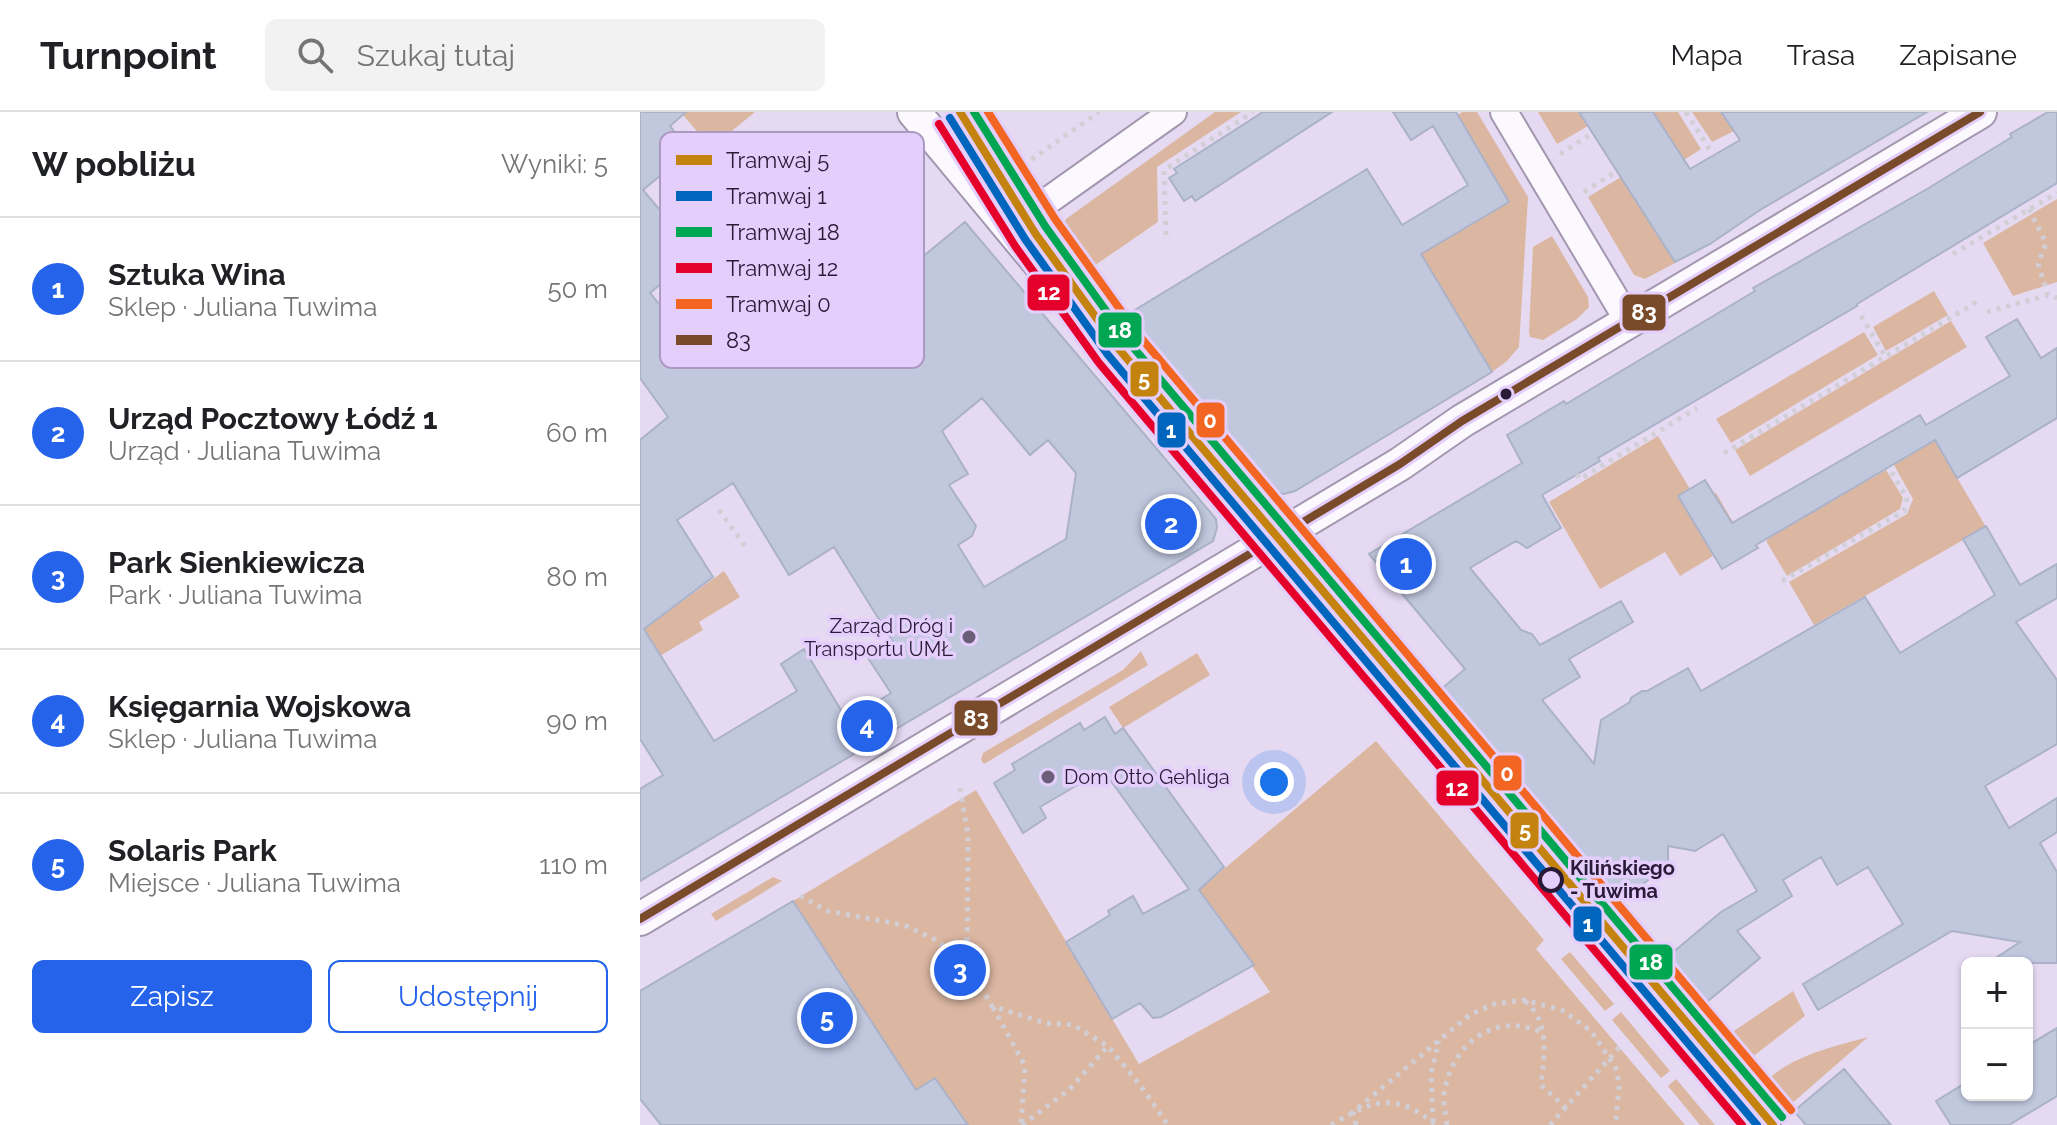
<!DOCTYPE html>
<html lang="pl">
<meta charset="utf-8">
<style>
:root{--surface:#fff;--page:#f2f2f2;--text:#202124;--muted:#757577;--line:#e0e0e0;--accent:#2563eb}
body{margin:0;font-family:Raleway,sans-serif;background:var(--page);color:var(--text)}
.controls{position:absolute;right:24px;bottom:24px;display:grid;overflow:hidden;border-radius:12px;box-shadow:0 2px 6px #0004}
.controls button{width:72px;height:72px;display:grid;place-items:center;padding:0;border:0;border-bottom:2px solid var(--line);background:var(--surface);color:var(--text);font:40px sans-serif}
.you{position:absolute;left:634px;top:670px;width:28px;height:28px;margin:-20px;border:6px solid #fff;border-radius:50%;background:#1a73e8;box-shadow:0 0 0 12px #1a73e833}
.badge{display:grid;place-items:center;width:52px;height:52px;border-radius:50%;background:var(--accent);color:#fff;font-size:26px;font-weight:700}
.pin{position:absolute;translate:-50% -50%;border:4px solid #fff;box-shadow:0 2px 8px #0006}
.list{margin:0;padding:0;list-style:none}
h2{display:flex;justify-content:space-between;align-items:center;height:104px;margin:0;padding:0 32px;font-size:34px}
h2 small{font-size:26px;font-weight:400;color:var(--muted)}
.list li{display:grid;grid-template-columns:52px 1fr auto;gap:24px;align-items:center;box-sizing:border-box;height:144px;padding:0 32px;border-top:2px solid var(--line)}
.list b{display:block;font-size:30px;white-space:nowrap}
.list p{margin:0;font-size:26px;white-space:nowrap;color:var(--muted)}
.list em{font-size:26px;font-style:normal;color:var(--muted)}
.actions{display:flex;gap:16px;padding:24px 32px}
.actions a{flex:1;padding:18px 0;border:2px solid var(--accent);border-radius:12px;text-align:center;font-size:28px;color:var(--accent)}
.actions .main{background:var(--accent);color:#fff}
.icon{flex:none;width:44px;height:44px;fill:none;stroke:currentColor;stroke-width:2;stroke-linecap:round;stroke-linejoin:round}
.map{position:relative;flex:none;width:1417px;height:1013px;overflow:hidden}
header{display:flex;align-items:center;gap:48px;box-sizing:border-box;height:112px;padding:0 40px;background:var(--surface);border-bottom:2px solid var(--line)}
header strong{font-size:38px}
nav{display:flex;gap:44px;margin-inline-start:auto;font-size:28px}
.search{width:560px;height:72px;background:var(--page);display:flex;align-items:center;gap:20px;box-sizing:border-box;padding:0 28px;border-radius:12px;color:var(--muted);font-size:30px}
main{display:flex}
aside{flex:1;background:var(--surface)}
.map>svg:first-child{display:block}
</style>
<header>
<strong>Turnpoint</strong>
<div class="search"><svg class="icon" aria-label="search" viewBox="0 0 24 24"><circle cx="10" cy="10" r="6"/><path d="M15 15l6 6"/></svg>Szukaj tutaj</div>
<nav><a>Mapa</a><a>Trasa</a><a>Zapisane</a></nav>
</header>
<main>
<aside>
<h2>W pobliżu<small>Wyniki: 5</small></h2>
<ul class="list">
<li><span class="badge">1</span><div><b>Sztuka Wina</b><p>Sklep · Juliana Tuwima</p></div><em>50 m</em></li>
<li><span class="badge">2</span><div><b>Urząd Pocztowy Łódź 1</b><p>Urząd · Juliana Tuwima</p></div><em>60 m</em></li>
<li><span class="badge">3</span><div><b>Park Sienkiewicza</b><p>Park · Juliana Tuwima</p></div><em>80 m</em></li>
<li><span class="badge">4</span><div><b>Księgarnia Wojskowa</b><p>Sklep · Juliana Tuwima</p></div><em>90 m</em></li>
<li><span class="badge">5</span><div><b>Solaris Park</b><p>Miejsce · Juliana Tuwima</p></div><em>110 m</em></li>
</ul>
<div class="actions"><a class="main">Zapisz</a><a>Udostępnij</a></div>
</aside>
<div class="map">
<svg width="1417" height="1013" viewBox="0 0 1417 1013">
<rect width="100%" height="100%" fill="#e5daf2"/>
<!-- green -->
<path fill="#dbb7a2" d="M46 0H115L82 27 78 23 67 31 43 3Z
M575 0H601L517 55 518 110 448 158 422 120 426 107Z
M822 0H837L888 85 879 235 867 249 852 260 781 142 869 90 818 3Z
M898 0H939L948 14 917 32Z
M1013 0H1038L1061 37 1044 48Z
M1052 0H1081L1094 19 1072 30Z
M981 65 1035 151 1005 167 994 163 948 85Z
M1417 87V170L1373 184 1343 131Z
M912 124 948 185 949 195 937 207 903 228 890 225 889 220 893 135Z
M1294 179 1308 203 1246 239 1233 215Z
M1311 209 1327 235 1110 364 1095 338Z
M1224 220 1238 243 1091 331 1076 307Z
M1018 324 1050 377 1048 398 1076 381 1097 417 1067 434 1073 444 1040 464 1025 440 960 477 909 390Z
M1295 328 1346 415 1174 513 1149 470 1267 402 1273 387 1254 353Z
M1246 358 1263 386 1260 397 1147 464 1126 429 1134 422Z
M84 459 100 485 59 510 63 518 0 556V520Z
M501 539 508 553 344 652 341 648 343 641 483 558Z
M557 541 570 563 483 616 469 595Z
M736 629 904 828 896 837 1045 1013H289L276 978 153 789 336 678 499 952 630 880 559 778Z
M133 765 142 769 76 809 71 802Z
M930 840 974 892 965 899 921 847Z
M1153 879 1165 904 1111 946 1091 921Z
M981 900 1030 959 1021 966 972 908Z
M1228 925 1150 993 1128 967C1157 942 1193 935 1228 925Z
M1036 967 1075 1013H1060L1028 974Z"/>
<!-- building -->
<path fill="#c1c8de" stroke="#abb2c8" stroke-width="2" fill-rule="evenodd" d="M0 0H46L30 14 50 39 3 78 34 115 141 28 174 65 144 90 134 77 10 181 42 220 83 185 126 237 166 203 164 200 235 148 253 169 325 110 576 407 577 416 573 429 0 769V677L23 663 0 627V328L28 305 0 266ZM342 286 390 343 408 328 436 361 426 427 344 475 318 433 332 424 336 414 309 373 328 362 302 319ZM93 371 149 463 194 435 253 530 228 546 251 581 207 608 164 537 141 552 157 579 74 629 4 517 73 465 37 408Z
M623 0H692L555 89 552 84 544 89 529 66 537 61 534 57Z
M753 0H816L869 90 781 142 852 260 655 379 644 382 637 381 628 375 485 204 727 57 762 113 828 73 793 14 771 28Z
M939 0H1013L1050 57 1100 28 1081 0H1287L1120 98 1070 132 1035 150Z
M1408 0H1417V71L1217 192V194L958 346 960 349 902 383 921 416 887 436 876 429 830 456 881 518 892 522 900 533 981 489 993 510 929 547 940 565 902 588 954 652 961 608 990 590 991 586 1002 579H1007L1048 556 1061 579 1225 485 1260 541 1355 483 1323 427 1346 414 1380 473 1417 452V486L1376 510 1417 568V632L1345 674 1369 716 1417 686V720L1400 731 1417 760V851H1348L1380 830 1312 819 1178 898 1163 872 1263 812 1228 755 1197 773 1181 745 1143 768 1152 784 1097 819 1120 846 1063 893 1025 847 1081 800 1117 779 1083 722 1055 739 1028 734V753L978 791 800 578 825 557 729 442 882 351 867 323 924 289 926 292 1115 179 1113 176 1287 77 1372 25 1370 22Z
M1377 207 1401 246 1417 236V306L1317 366 1295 328 1116 433 1118 436 1082 457 1038 384 1065 368 1092 411 1280 303 1286 313 1370 264 1346 225Z
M465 605 475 622 483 616 584 755 559 778 614 853 521 905 513 906 500 891 472 907 426 830 470 803 468 799 493 784 503 802 549 777 463 658 400 695 406 706 383 721 354 671 375 658 372 652 440 611 444 618Z
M153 789 276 978 295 966 328 1013H21L0 987V879Z
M1417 916V984L1369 1013H1311L1296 989 1327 970V983H1387V934Z
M1204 957 1209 963 1251 1013H1166L1154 999Z"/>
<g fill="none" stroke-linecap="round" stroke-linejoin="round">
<defs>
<path id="minor" d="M864 0 989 210
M371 115 533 0"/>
<path id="tertiary" d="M274 0 684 495 777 605 838 671 1124 1013
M0 807 760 352 822 309 1340 0"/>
</defs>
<!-- minor casing -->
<use href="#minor" stroke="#a397af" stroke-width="30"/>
<!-- tertiary casing -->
<use href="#tertiary" stroke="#a397af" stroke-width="36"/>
<!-- path -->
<path stroke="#d1ced6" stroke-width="5" stroke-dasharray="4 6" stroke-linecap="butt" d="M1046 0 1073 43
M920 42 953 21
M375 59 459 0
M944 80 977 59
M1389 97 1406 131 1398 152 1408 183
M526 123 524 58 613 0
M1313 142 1417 81
M1347 200 1408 183 1417 186
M1221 204 1245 244
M1084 341 1340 188
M937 362 940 367 1057 296
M79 398 105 434
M1142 469 1264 399 1267 386 1249 356
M320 676 328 723 327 851
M160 784 188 799 264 813 296 828 327 852 352 894 405 911 433 913 468 934 503 977 528 1013
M885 889C911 911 904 944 901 973L926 996
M353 895 385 954 381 1013
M793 1010 791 961 799 929
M382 1013 429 978 468 934
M691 1013C733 988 755 979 796 1013
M716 1013 713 1000 831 902 854 892 884 888 922 898 951 919 977 958 979 975 976 1007 973 1013
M807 1013C806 1002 803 993 804 982 811 933 854 898 903 921
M910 1013 983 931"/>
<!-- minor -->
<use href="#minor" stroke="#fbf9fd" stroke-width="26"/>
<!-- tertiary -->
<use href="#tertiary" stroke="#fbf9fd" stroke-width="32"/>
<defs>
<path id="bus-1" d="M0 807 760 352 822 309 1340 0"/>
</defs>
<!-- bus-1 casing -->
<use href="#bus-1" stroke="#e4cffc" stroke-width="14"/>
<!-- bus-1 -->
<use href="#bus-1" stroke="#7a4b2a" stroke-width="8"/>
<defs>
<path id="tram-1" d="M320 0 395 121 478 236 1133 1013"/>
<path id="tram-2" d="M310 6 385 127 468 243 1117 1013"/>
<path id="tram-3" d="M334 0 405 114 487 228 1142 1005"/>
<path id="tram-4" d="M299 12 375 134 459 251 1102 1013"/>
<path id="tram-5" d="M348 0 415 107 497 221 1151 998"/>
</defs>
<!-- tram-1 casing -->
<use href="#tram-1" stroke="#e4cffc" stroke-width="14"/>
<!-- tram-2 casing -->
<use href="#tram-2" stroke="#e4cffc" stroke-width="14"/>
<!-- tram-3 casing -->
<use href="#tram-3" stroke="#e4cffc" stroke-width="14"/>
<!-- tram-4 casing -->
<use href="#tram-4" stroke="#e4cffc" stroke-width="14"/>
<!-- tram-5 casing -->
<use href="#tram-5" stroke="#e4cffc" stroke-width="14"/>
<!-- tram-1 -->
<use href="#tram-1" stroke="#c4830e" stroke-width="8"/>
<!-- tram-2 -->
<use href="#tram-2" stroke="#0065bd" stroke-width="8"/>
<!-- tram-3 -->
<use href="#tram-3" stroke="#00a651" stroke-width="8"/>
<!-- tram-4 -->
<use href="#tram-4" stroke="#e4002b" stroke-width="8"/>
<!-- tram-5 -->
<use href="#tram-5" stroke="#f26522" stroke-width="8"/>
</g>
<!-- markers -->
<circle fill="#291b37" stroke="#e4cffc" stroke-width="3" cx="866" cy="282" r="7"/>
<g fill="#6b5e78" stroke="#e4cffc" stroke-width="3">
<circle cx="329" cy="525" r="8"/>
<circle cx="408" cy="665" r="8"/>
</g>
<circle fill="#e4cffc" stroke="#291b37" stroke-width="4" cx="911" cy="768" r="11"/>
<g text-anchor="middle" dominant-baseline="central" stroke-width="7" stroke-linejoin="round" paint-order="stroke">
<!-- poi labels -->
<g font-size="20" fill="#291b37" stroke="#e4cffc" text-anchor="end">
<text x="313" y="514">Zarząd Dróg i<tspan x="313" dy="23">Transportu UMŁ</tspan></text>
<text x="424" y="665" text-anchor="start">Dom Otto Gehliga</text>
</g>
<!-- stop labels -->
<g font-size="20" font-weight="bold" fill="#291b37" stroke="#e4cffc" text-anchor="start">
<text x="930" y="756">Kilińskiego<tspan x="930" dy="23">- Tuwima</tspan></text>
</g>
</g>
<!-- legend -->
<rect x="20" y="20" width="264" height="236" rx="12" fill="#e4cffc" stroke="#ac99c1" stroke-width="2"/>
<rect x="36" y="43" width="36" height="10" fill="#c4830e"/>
<rect x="36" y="79" width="36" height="10" fill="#0065bd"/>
<rect x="36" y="115" width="36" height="10" fill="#00a651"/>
<rect x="36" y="151" width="36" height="10" fill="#e4002b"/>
<rect x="36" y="187" width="36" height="10" fill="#f26522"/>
<rect x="36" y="223" width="36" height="10" fill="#7a4b2a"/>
<g font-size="22" fill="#291b37">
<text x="86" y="56">Tramwaj 5</text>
<text x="86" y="92">Tramwaj 1</text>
<text x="86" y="128">Tramwaj 18</text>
<text x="86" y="164">Tramwaj 12</text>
<text x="86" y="200">Tramwaj 0</text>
<text x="86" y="236">83</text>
</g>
<g stroke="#e4cffc" stroke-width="3">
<rect x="386" y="161" width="45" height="39" rx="8" fill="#e4002b"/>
<rect x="981" y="181" width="46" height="39" rx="8" fill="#7a4b2a"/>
<rect x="457" y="199" width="46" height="38" rx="8" fill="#00a651"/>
<rect x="489" y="248" width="31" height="38" rx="8" fill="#c4830e"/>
<rect x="555" y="289" width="31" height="38" rx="8" fill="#f26522"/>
<rect x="516" y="299" width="31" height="38" rx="8" fill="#0065bd"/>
<rect x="313" y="587" width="46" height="38" rx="8" fill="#7a4b2a"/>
<rect x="852" y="642" width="31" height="38" rx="8" fill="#f26522"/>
<rect x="795" y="657" width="45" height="38" rx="8" fill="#e4002b"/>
<rect x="869" y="699" width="31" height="39" rx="8" fill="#c4830e"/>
<rect x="932" y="793" width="31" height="38" rx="8" fill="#0065bd"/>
<rect x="988" y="831" width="46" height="38" rx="8" fill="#00a651"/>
</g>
<g font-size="22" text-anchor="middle" font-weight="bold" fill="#fff">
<text x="409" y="188">12</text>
<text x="1004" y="208">83</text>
<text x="480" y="226">18</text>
<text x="504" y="275">5</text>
<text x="570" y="316">0</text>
<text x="531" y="326">1</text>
<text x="336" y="614">83</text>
<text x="867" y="669">0</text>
<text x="817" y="684">12</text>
<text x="885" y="726">5</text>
<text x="948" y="820">1</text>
<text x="1011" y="858">18</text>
</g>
</svg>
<div class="controls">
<button>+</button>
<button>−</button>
</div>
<div class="you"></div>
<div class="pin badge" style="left:766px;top:452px">1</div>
<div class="pin badge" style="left:531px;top:412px">2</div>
<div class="pin badge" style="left:320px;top:858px">3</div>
<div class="pin badge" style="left:227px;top:614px">4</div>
<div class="pin badge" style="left:187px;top:906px">5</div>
</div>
</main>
